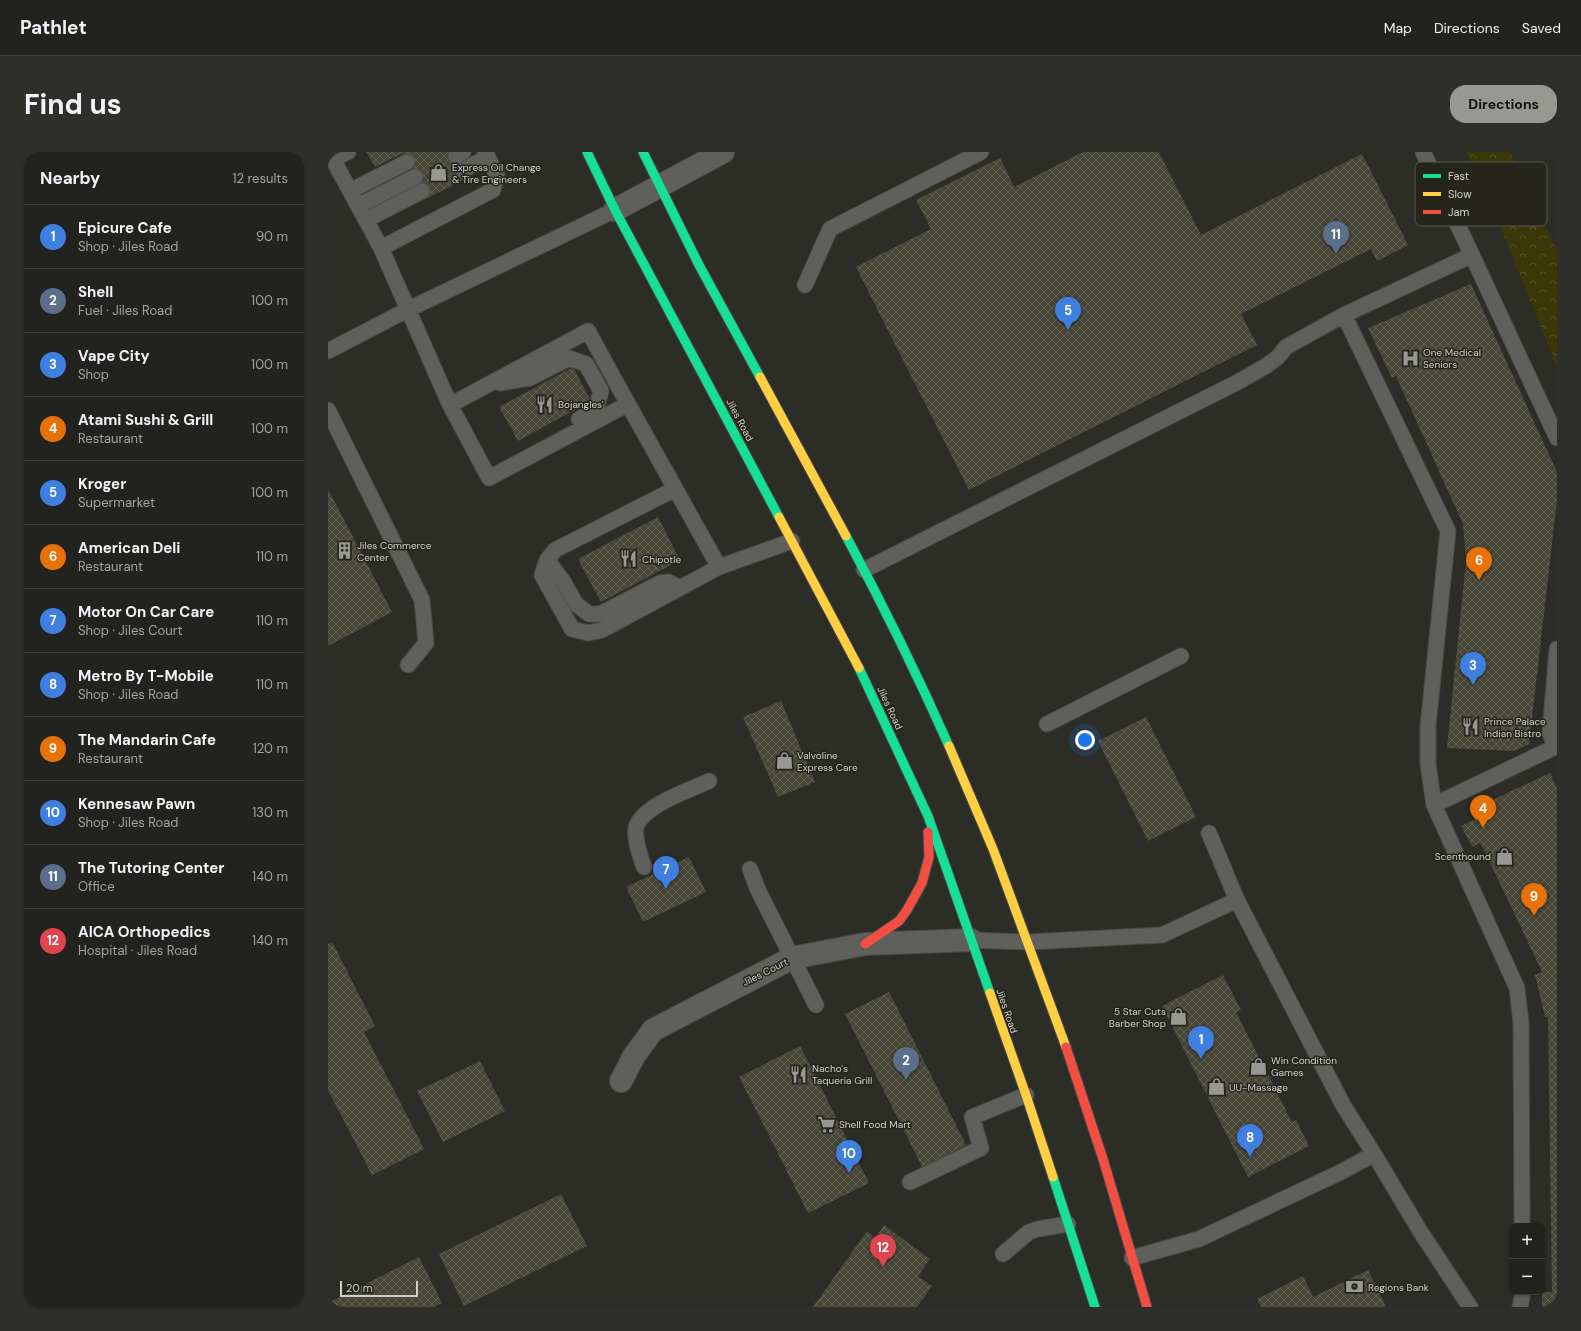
<!DOCTYPE html>
<meta charset="utf-8">
<style>
:root{--surface:#22221e;--page:#2e2f2b;--text:#f1f3f6;--muted:#a2a4a4;--line:#3f3f3c;--accent:#989893}
body{margin:0;font-family:"DM Sans",sans-serif;background:var(--page);color:var(--text)}
.controls{position:absolute;right:12px;bottom:12px;display:grid;overflow:hidden;border-radius:8px;box-shadow:0 1px 3px #0004}
.controls button{width:36px;height:36px;display:grid;place-items:center;padding:0;border:0;border-bottom:1px solid var(--line);background:var(--surface);color:var(--text);font:20px sans-serif}
.scale{position:absolute;left:12px;bottom:10px;width:78px;box-sizing:border-box;padding-left:4px;border:2px solid #d1d1cc;border-top:0;font-size:11px;line-height:14px;white-space:nowrap;color:#d1d1cc;-webkit-text-stroke:3px #25251c;paint-order:stroke}
.you{position:absolute;left:757px;top:588px;width:14px;height:14px;margin:-10px;border:3px solid #fff;border-radius:50%;background:#1a73e8;box-shadow:0 0 0 6px #1a73e833}
.badge{display:grid;place-items:center;width:26px;height:26px;border-radius:50%;background:var(--accent);color:#fff;font-size:13px;font-weight:700}
.pin{position:absolute;translate:-50% -33px;filter:drop-shadow(0 1px 2px #0008)}
.pin::after{content:'';position:absolute;top:21px;width:14px;height:12px;background:inherit;clip-path:polygon(0 0,100% 0,50% 100%)}
.list{margin:0;padding:0;list-style:none}
h2{display:flex;justify-content:space-between;align-items:center;height:52px;margin:0;padding:0 16px;font-size:17px}
h2 small{font-size:13px;font-weight:400;color:var(--muted)}
.list li{display:grid;grid-template-columns:26px 1fr auto;gap:12px;align-items:center;box-sizing:border-box;height:64px;padding:0 16px;border-top:1px solid var(--line)}
.list b{display:block;font-size:15px;white-space:nowrap}
.list p{margin:0;font-size:13px;white-space:nowrap;color:var(--muted)}
.list em{font-size:13px;font-style:normal;color:var(--muted)}
.map{position:relative;flex:none;width:1229px;height:1155px;overflow:hidden;border-radius:16px}
header{display:flex;align-items:center;gap:24px;box-sizing:border-box;height:56px;padding:0 20px;background:var(--surface);border-bottom:1px solid var(--line)}
header strong{font-size:19px}
nav{display:flex;gap:22px;margin-inline-start:auto;font-size:14px}
.intro{display:flex;align-items:center;justify-content:space-between;box-sizing:border-box;height:96px;padding:0 24px}
h1{margin:0;font-size:28px}
.button{padding:10px 18px;border-radius:16px;background:var(--accent);color:#111;font-size:14px;font-weight:700}
main{display:flex;gap:24px;padding:0 24px}
aside{flex:1;background:var(--surface);border-radius:16px;box-shadow:0 1px 3px #0004}
.map>svg:first-child{display:block}
</style>
<header>
<strong>Pathlet</strong>
<nav><a>Map</a><a>Directions</a><a>Saved</a></nav>
</header>
<div class="intro"><h1>Find us</h1><a class="button">Directions</a></div>
<main>
<aside>
<h2>Nearby<small>12 results</small></h2>
<ul class="list">
<li><span class="badge" style="background:#3f7fe0">1</span><div><b>Epicure Cafe</b><p>Shop · Jiles Road</p></div><em>90 m</em></li>
<li><span class="badge" style="background:#5c6f8a">2</span><div><b>Shell</b><p>Fuel · Jiles Road</p></div><em>100 m</em></li>
<li><span class="badge" style="background:#3f7fe0">3</span><div><b>Vape City</b><p>Shop</p></div><em>100 m</em></li>
<li><span class="badge" style="background:#e8710a">4</span><div><b>Atami Sushi &amp; Grill</b><p>Restaurant</p></div><em>100 m</em></li>
<li><span class="badge" style="background:#3f7fe0">5</span><div><b>Kroger</b><p>Supermarket</p></div><em>100 m</em></li>
<li><span class="badge" style="background:#e8710a">6</span><div><b>American Deli</b><p>Restaurant</p></div><em>110 m</em></li>
<li><span class="badge" style="background:#3f7fe0">7</span><div><b>Motor On Car Care</b><p>Shop · Jiles Court</p></div><em>110 m</em></li>
<li><span class="badge" style="background:#3f7fe0">8</span><div><b>Metro By T-Mobile</b><p>Shop · Jiles Road</p></div><em>110 m</em></li>
<li><span class="badge" style="background:#e8710a">9</span><div><b>The Mandarin Cafe</b><p>Restaurant</p></div><em>120 m</em></li>
<li><span class="badge" style="background:#3f7fe0">10</span><div><b>Kennesaw Pawn</b><p>Shop · Jiles Road</p></div><em>130 m</em></li>
<li><span class="badge" style="background:#5c6f8a">11</span><div><b>The Tutoring Center</b><p>Office</p></div><em>140 m</em></li>
<li><span class="badge" style="background:#e0444e">12</span><div><b>AICA Orthopedics</b><p>Hospital · Jiles Road</p></div><em>140 m</em></li>
</ul>
</aside>
<div class="map">
<svg width="1229" height="1155" viewBox="0 0 1229 1155">
<defs>
<pattern id="forest-crowns" width="20" height="18" patternUnits="userSpaceOnUse"><rect width="20" height="18" fill="#3b3808"/><path d="M2 6a3 3 0 1 1 6 0M12 15a3 3 0 1 1 6 0" fill="none" stroke="#56542b"/></pattern>
<pattern id="building-cross-hatch" width="8" height="8" patternUnits="userSpaceOnUse"><rect width="8" height="8" fill="#474637"/><path d="M0 0l8 8M0 8l8-8" fill="none" stroke="#606053"/></pattern>
</defs>
<rect width="100%" height="100%" fill="#2d2d28"/>
<!-- forest -->
<path fill="url(#forest-crowns)" d="M1138 0H1182L1229 99V215L1157 36Z"/>
<!-- building -->
<path fill="url(#building-cross-hatch)" d="M38 0H126L139 26 98 47 75 1 47 15Z
M755 0H831L873 83 1034 2 1080 93 1049 109 1043 97 913 162 929 193 641 338 528 115 603 77 588 48 672 6 686 35Z
M1143 132 1229 320V348L1201 592 1186 599 1119 596 1138 409 1135 372 1068 224 1064 226 1040 176Z
M245 215 263 249 190 289 171 255Z
M0 337 64 460 0 494Z
M330 365 352 408 273 450 250 407Z
M453 549 487 630 450 645 415 565Z
M818 565 868 665 820 689 770 589Z
M1222 621 1229 636V1155H1214V1140H1224L1220 865H1217L1207 823 1214 820 1155 696 1152 691 1144 695 1133 674 1149 666 1145 657Z
M361 705 378 740 315 770 298 735Z
M4 790 47 874 36 880 96 997 44 1023 0 938V792Z
M895 823 913 858 908 860 964 970 968 968 981 994 920 1025 834 854Z
M561 840 638 993 595 1016 517 862Z
M472 894 541 1031 480 1061 411 925Z
M152 909 177 959 115 990 89 939Z
M233 1042 259 1094 136 1154 111 1102Z
M556 1073 602 1107 590 1124 604 1134 589 1155H485L539 1079 547 1086Z
M91 1105 114 1151 106 1155H0V1151Z
M1040 1118 1058 1155H933L929 1147 975 1124 985 1145Z"/>
<g fill="none" stroke-linecap="round" stroke-linejoin="round">
<defs>
<path id="lane" d="M1 0 53 96 122 253 161 326 300 252 260 179 122 253
M128 4 135 0
M5 7 20 0
M135 18 160 5
M22 39 79 10
M30 54 87 25
M38 68 94 39
M53 96 165 38 169 23 157 0
M1144 103 1229 286
M477 133 502 77 653 0
M1016 163 1120 379 1100 574V612L1106 653 1189 836 1193 871 1194 1074
M0 199 79 158 287 58
M172 231 202 226 241 206 258 212 273 239 268 257 251 267
M300 252 391 415
M0 258 94 448 98 491 80 513
M347 337 227 398 219 408 214 423 244 477 260 481 274 478 391 415 464 389
M219 408 235 429 248 452 261 462H272L332 431 341 430 351 436
M536 418 908 231 938 214 950 205 958 195 1016 163 1144 103 1095 0
M719 572 853 504
M1106 653 1227 595 1222 581 1229 497
M881 681 909 748 1015 953 1046 1002 1092 1079 1142 1155
M316 715C312 703 306 688 308 676 313 654 362 638 381 629
M422 717 430 738 488 853
M643 788 700 790 834 783 909 748
M582 1030 653 996 644 965 698 943
M675 1102 701 1080 710 1077 740 1072
M804 1106 871 1087 1015 1019 1046 1002
M1192 1155 1195 1140"/>
<path id="street" d="M287 58 395 0
M293 929 306 904 325 878 464 806 537 792 643 788"/>
<path id="fast" d="M259 0 287 58 451 365
M315 0 371 113 432 225
M518 384C555 453 589 522 621 594
M531 516 600 664 662 841
M725 1025 767 1155"/>
<path id="slow" d="M432 225 518 384
M451 365 531 516
M621 594 665 697 738 895
M662 841 698 943 725 1025"/>
<path id="jam" d="M537 792 571 769 579 758 594 731 601 705 600 680
M738 895 775 1007 819 1155"/>
</defs>
<!-- lane casing -->
<use href="#lane" stroke="#4a4a46" stroke-width="17"/>
<!-- street casing -->
<use href="#street" stroke="#4a4a46" stroke-width="24"/>
<!-- fast casing -->
<use href="#fast" stroke="#4a4a46" stroke-width="11"/>
<!-- slow casing -->
<use href="#slow" stroke="#4a4a46" stroke-width="11"/>
<!-- jam casing -->
<use href="#jam" stroke="#4a4a46" stroke-width="11"/>
<!-- lane -->
<use href="#lane" stroke="#5f5f5b" stroke-width="15"/>
<!-- street -->
<use href="#street" stroke="#5f5f5b" stroke-width="22"/>
<!-- fast -->
<use href="#fast" stroke="#16e098" stroke-width="9"/>
<!-- slow -->
<use href="#slow" stroke="#ffcf43" stroke-width="9"/>
<!-- jam -->
<use href="#jam" stroke="#f24e42" stroke-width="9"/>
</g>
<!-- icons -->
<defs>
<symbol id="shop-bare" viewBox="-9 -9 18 18"><path d="M-5-2.5h2.3a2.7 3.5 0 0 1 5.4 0H5L5.5 6h-11ZM-1.5-2.5h3a1.5 2.3 0 0 0-3 0Z" fill="#989893" stroke="#25251c" stroke-width="2.5" paint-order="stroke"/></symbol>
<symbol id="hospital-bare" viewBox="-9 -9 18 18"><path d="M-5-5h3v3.5h4V-5h3V5h-3V1.5h-4V5h-3Z" fill="#989893" stroke="#25251c" stroke-width="2.5" paint-order="stroke"/></symbol>
<symbol id="restaurant-bare" viewBox="-9 -9 18 18"><path d="M-5-6h1v4h1v-4h1v4h1v-4h1v5L-1.5 .5V6h-2V.5L-5-1ZM5-6V6H3V1.5H1.5Q1.5-4 5-6Z" fill="#989893" stroke="#25251c" stroke-width="2.5" paint-order="stroke"/></symbol>
<symbol id="building-bare" viewBox="-9 -9 18 18"><path d="M-4-6H4V6H1V3H-1V6H-4ZM-2.5-4.3h1.7v1.8h-1.7ZM.8-4.3h1.7v1.8H.8ZM-2.5-1h1.7V.8h-1.7ZM.8-1h1.7V.8H.8Z" fill="#989893" stroke="#25251c" stroke-width="2.5" paint-order="stroke"/></symbol>
<symbol id="supermarket-bare" viewBox="-9 -9 18 18"><path d="M-6-5.5h2.5l.6 2H6L4.5 2H-2.5L-4.4-4H-6ZM-1.5 3.2a1.3 1.3 0 1 0 .1 0ZM3 3.2a1.3 1.3 0 1 0 .1 0Z" fill="#989893" stroke="#25251c" stroke-width="2.5" paint-order="stroke"/></symbol>
<symbol id="bank-bare" viewBox="-9 -9 18 18"><path d="M-6-4H6V4H-6ZM0-2.3a2.3 2.3 0 1 0 0 4.6a2.3 2.3 0 1 0 0-4.6Z" fill="#989893" stroke="#25251c" stroke-width="2.5" paint-order="stroke"/></symbol>
</defs>
<g fill-rule="evenodd">
<use href="#shop-bare" x="98" y="8" width="25" height="25"/>
<use href="#hospital-bare" x="1070" y="194" width="25" height="25"/>
<use href="#restaurant-bare" x="204" y="240" width="25" height="25"/>
<use href="#building-bare" x="4" y="386" width="25" height="25"/>
<use href="#restaurant-bare" x="288" y="394" width="25" height="25"/>
<use href="#restaurant-bare" x="1130" y="562" width="25" height="25"/>
<use href="#shop-bare" x="444" y="596" width="25" height="25"/>
<use href="#shop-bare" x="1164" y="692" width="25" height="25"/>
<use href="#shop-bare" x="838" y="852" width="25" height="25"/>
<use href="#shop-bare" x="918" y="902" width="25" height="25"/>
<use href="#restaurant-bare" x="458" y="910" width="25" height="25"/>
<use href="#shop-bare" x="876" y="922" width="25" height="25"/>
<use href="#supermarket-bare" x="486" y="960" width="25" height="25"/>
<use href="#bank-bare" x="1014" y="1122" width="25" height="25"/>
</g>
<g text-anchor="middle" dominant-baseline="central" stroke-width="3" stroke-linejoin="round" paint-order="stroke">
<!-- poi labels -->
<g font-size="10" fill="#d1d1cc" stroke="#25251c" text-anchor="start">
<text x="124" y="15">Express Oil Change<tspan x="124" dy="12">&amp; Tire Engineers</tspan></text>
<text x="1095" y="200">One Medical<tspan x="1095" dy="12">Seniors</tspan></text>
<text x="230" y="252">Bojangles'</text>
<text x="29" y="393">Jiles Commerce<tspan x="29" dy="12">Center</tspan></text>
<text x="314" y="407">Chipotle</text>
<text x="1156" y="569">Prince Palace<tspan x="1156" dy="12">Indian Bistro</tspan></text>
<text x="469" y="603">Valvoline<tspan x="469" dy="12">Express Care</tspan></text>
<text x="1163" y="704" text-anchor="end">Scenthound</text>
<text x="838" y="859" text-anchor="end">5 Star Cuts<tspan x="838" dy="12">Barber Shop</tspan></text>
<text x="943" y="908">Win Condition<tspan x="943" dy="12">Games</tspan></text>
<text x="484" y="916">Nacho's<tspan x="484" dy="12">Taqueria Grill</tspan></text>
<text x="901" y="935">UU-Massage</text>
<text x="511" y="972">Shell Food Mart</text>
<text x="1040" y="1135">Regions Bank</text>
</g>
<!-- street labels -->
<g font-size="10" fill="#d1d1cc" stroke="#25251c">
<text transform="translate(412 268) rotate(62)">Jiles Road</text>
<text transform="translate(562 556) rotate(65)">Jiles Road</text>
<text transform="translate(437 820) rotate(-27)">Jiles Court</text>
<text transform="translate(679 859) rotate(71)">Jiles Road</text>
</g>
</g>
<!-- legend -->
<rect x="1087" y="10" width="132" height="64" rx="6" fill="#25251c" stroke="#595951" stroke-width="1"/>
<rect x="1095" y="22" width="18" height="4" fill="#16e098"/>
<rect x="1095" y="40" width="18" height="4" fill="#ffcf43"/>
<rect x="1095" y="58" width="18" height="4" fill="#f24e42"/>
<g font-size="11" fill="#d1d1cc">
<text x="1120" y="28">Fast</text>
<text x="1120" y="46">Slow</text>
<text x="1120" y="64">Jam</text>
</g>
</svg>
<div class="controls">
<button>+</button>
<button>−</button>
</div>
<div class="scale">20 m</div>
<div class="you"></div>
<div class="pin badge" style="left:873px;top:907px;background:#3f7fe0">1</div>
<div class="pin badge" style="left:578px;top:928px;background:#5c6f8a">2</div>
<div class="pin badge" style="left:1145px;top:533px;background:#3f7fe0">3</div>
<div class="pin badge" style="left:1155px;top:676px;background:#e8710a">4</div>
<div class="pin badge" style="left:740px;top:178px;background:#3f7fe0">5</div>
<div class="pin badge" style="left:1151px;top:428px;background:#e8710a">6</div>
<div class="pin badge" style="left:338px;top:737px;background:#3f7fe0">7</div>
<div class="pin badge" style="left:922px;top:1005px;background:#3f7fe0">8</div>
<div class="pin badge" style="left:1206px;top:764px;background:#e8710a">9</div>
<div class="pin badge" style="left:521px;top:1021px;background:#3f7fe0">10</div>
<div class="pin badge" style="left:1008px;top:102px;background:#5c6f8a">11</div>
<div class="pin badge" style="left:555px;top:1115px;background:#e0444e">12</div>
</div>
</main>
